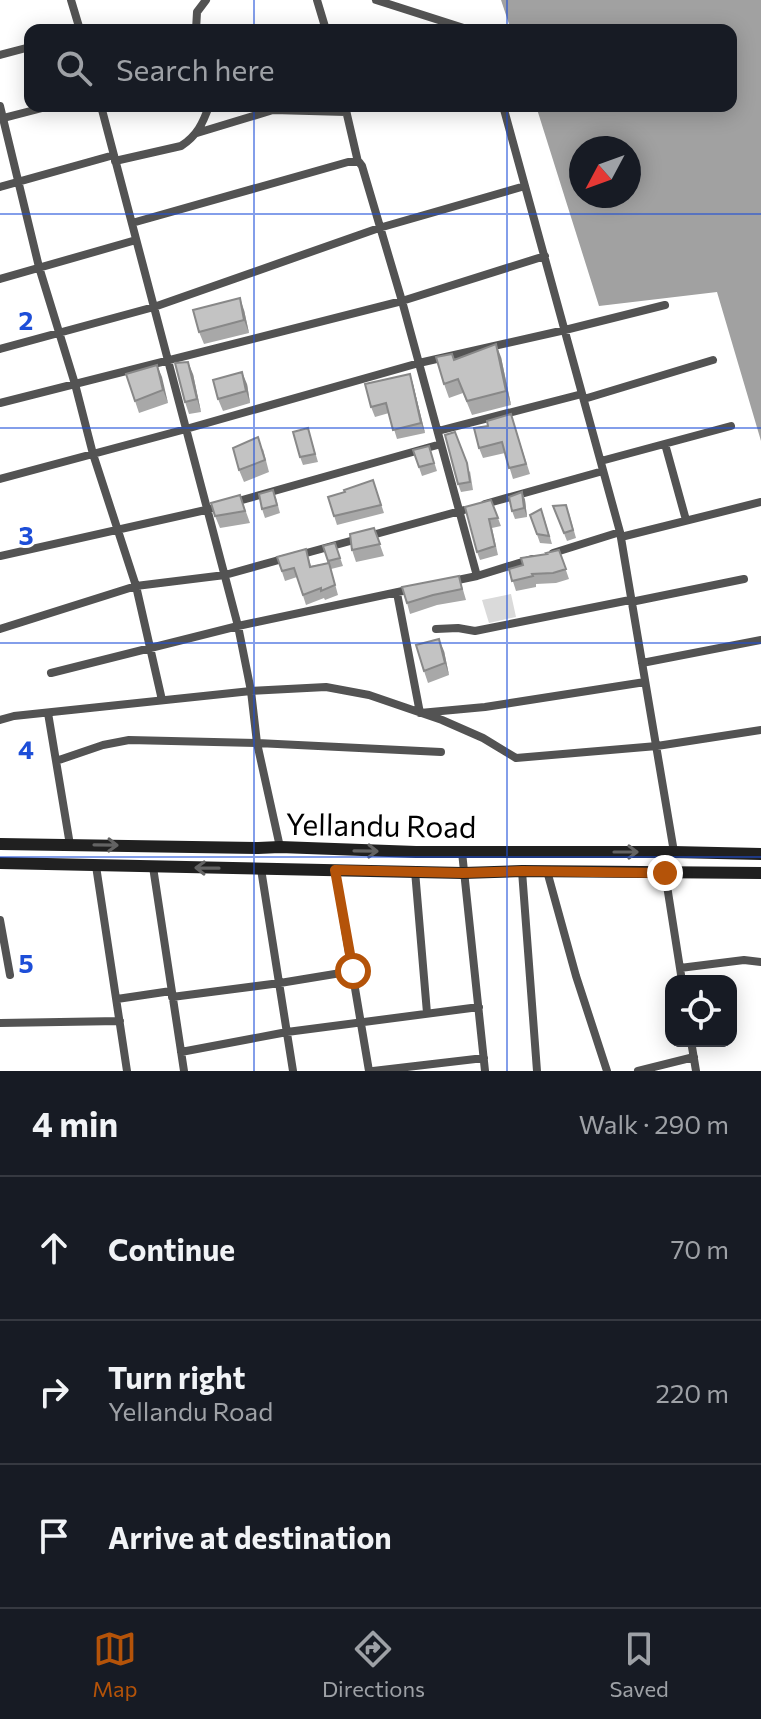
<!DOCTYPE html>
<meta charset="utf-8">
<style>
:root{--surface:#171b24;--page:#20242c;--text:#f1f3f6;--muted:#9ea1a6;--line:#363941;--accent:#b45309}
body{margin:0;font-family:Commissioner,sans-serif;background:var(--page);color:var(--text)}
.controls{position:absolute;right:24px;bottom:24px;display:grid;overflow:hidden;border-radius:16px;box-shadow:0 4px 20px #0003}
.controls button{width:72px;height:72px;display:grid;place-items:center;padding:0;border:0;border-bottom:2px solid var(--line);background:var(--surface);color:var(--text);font:40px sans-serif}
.compass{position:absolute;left:569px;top:136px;width:72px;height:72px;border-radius:50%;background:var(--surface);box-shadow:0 4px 20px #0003;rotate:229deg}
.stop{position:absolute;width:24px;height:24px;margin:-18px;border:6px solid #b45309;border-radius:50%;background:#fff}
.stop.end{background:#b45309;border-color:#fff;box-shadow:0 2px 8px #0008}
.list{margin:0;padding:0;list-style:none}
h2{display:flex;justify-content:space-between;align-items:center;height:104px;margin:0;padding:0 32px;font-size:34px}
h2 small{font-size:26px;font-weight:400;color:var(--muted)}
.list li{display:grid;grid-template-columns:52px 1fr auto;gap:24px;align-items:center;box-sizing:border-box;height:144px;padding:0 32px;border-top:2px solid var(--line)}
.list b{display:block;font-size:30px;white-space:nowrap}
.list p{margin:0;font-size:26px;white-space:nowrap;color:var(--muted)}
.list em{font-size:26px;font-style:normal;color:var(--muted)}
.icon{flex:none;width:44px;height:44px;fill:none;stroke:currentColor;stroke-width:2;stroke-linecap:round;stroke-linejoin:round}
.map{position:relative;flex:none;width:761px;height:1071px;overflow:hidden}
.search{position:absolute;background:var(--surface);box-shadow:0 4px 20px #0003;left:24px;right:24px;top:24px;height:88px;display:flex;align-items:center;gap:20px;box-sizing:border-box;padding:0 28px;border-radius:16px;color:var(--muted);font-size:30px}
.sheet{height:536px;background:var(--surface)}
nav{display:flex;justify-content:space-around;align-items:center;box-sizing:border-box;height:112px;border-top:2px solid var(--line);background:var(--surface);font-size:22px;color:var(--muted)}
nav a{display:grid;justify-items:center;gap:4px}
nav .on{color:var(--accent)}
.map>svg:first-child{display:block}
</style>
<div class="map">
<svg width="761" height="1071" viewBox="0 0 761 1071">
<rect width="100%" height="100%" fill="#fff"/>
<!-- green -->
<path fill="#dadada" d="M511 594 516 617 489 623 482 600Z"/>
<!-- water -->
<path fill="#a1a1a1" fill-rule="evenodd" d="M501 0H761V441L717 292 599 306 536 106H731V30H511ZM581 148H629V196H581Z"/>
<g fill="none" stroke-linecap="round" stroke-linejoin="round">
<!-- street -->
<path stroke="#535353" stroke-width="8" d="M71 0 80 30
M317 0 326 30
M376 0 470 30
M196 30 197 12 206 0
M0 55 30 47
M0 106 39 267 75 384 93 454 136 586 162 700
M101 106 238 626 251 691 257 743 280 847
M345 106 358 162
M503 106 620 532 674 852
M0 119 50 106
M197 133 273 110 346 112
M115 161 181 146C197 136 203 123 209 106
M0 187 114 155
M132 223 348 162H359L362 166 402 301 477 576
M0 279 136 240
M0 349 154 307 379 228 525 186
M584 399 713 360
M0 403 402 301 545 256
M438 431 582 394
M665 444 686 520
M601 461 731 426
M0 479 186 429 419 363 565 330 665 305
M235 502 441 444
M485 504 603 471
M621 537 761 502
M553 553 620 532
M299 555 464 510
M0 556 210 509
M453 581 477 576 532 559
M397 593 420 713 485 707 645 682
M631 602 744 579
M0 629 136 586 225 575 286 558
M436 629 458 628 475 631 630 600
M642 663 761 640
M51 673 238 626 412 589
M48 713 70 845
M0 720 14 716 251 691 326 687 369 695 442 720 483 738 516 758 657 746 761 730
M56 761 103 745 129 740 257 743 441 752
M462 852 485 1071
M96 866 127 1071
M153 867 184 1071
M261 869 293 1071
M335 870 369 1071
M415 871 427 1013
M522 871 537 1071
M547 871 576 976 607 1071
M665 873 682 981
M0 920 10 975
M680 968 744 960 761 962
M172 997 280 983 353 971
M117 999 171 991
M0 1023 120 1021
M691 1041 696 1071
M181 1052 287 1032 479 1007
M373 1071 484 1058
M638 1071 694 1057"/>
<!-- secondary -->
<path stroke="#202020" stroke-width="12" d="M0 844 258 848 280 847 416 852H674L761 854
M0 863 463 873 522 871 761 873"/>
</g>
<!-- wall -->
<path fill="#a8a8a8" d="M244 310 249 333 204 344 199 332Z
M501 357 511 405 472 415 463 393 449 398 444 384 454 360Z
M157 365 168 403 139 413 126 374Z
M193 374 201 412 189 414 185 402Z
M410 374 413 384 425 433 397 439 389 413 375 417 371 407Z
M247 384 250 403 223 411 218 399Z
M511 414 530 474 513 479 505 453 483 458 479 448 488 426Z
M308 428 318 462 303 465 300 457Z
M429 446 437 471 422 476 413 450Z
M263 449 269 472 244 482 239 470Z
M470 471 473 490 461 492 458 484Z
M373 480 384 513 337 525 328 497 345 492Z
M522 492 525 500 527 517 515 519 512 511Z
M240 495 250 523 220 528 215 516Z
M276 498 280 513 265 518 262 509Z
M491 500 501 526 492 528 498 555 480 560 477 552Z
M553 506 569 513 576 538 567 541Z
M530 515 544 517 552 544 540 543Z
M374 528 384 556 356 562 352 550Z
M335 543 343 566 331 569 338 595 325 600 324 598 306 605 297 577 285 581 277 557 309 559 311 566 328 563 323 546Z
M559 550 569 579 556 583 536 584V587L516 591 509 569 523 565Z
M459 576 466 600 437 605 410 614 407 603Z
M444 651 449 675 428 683 424 671Z"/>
<!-- shaded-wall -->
<path fill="#888" d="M240 298 244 310 249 333 244 320Z
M496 344 501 357 511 405 506 391Z
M188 362 193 374 201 412 197 399Z
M157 365 162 377 168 403 163 390Z
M242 372 247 384 250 403 246 391Z
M410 374 413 384 425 433 421 423Z
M522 492 525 500 527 517 524 508Z
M439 639 444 651 449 675 445 663Z"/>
<!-- building -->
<path fill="#c3c3c3" stroke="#888" stroke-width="2" d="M240 298 244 320 199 332 193 310Z
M496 344 506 391 467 401 458 379 444 384 436 357 452 354 454 360Z
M188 362 197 399 185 402 175 363Z
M157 365 163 390 135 401 126 374Z
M242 372 246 391 218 399 213 380Z
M410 374 421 423 393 430 386 403 371 407 365 384Z
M511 414 526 464 509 468 502 442 479 448 474 428 488 426 487 421Z
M308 428 315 454 300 457 293 432Z
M455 432 467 463 470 482 458 484 445 435Z
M258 437 265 460 239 470 233 448Z
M429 446 434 463 419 467 413 450Z
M373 480 381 505 334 516 328 497 345 492 344 490Z
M273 490 277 505 262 509 259 494Z
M522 492 524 508 512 511 509 497Z
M240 495 245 511 215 516 211 503Z
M491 500 498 518 489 519 495 546 477 552 465 507Z
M566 505 573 530 564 533 553 506Z
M541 509 549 536 537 534 530 515Z
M374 528 380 544 352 550 350 534Z
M335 543 340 558 328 561 323 546Z
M306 549 310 567 329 563 335 585 321 591V588L303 595 294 568 282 571 277 557Z
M559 550 566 569 553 573 532 574 533 576 512 581 509 569 523 565 521 558 547 554 546 553Z
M459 576 462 589 433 595 407 603 402 587Z
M439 639 445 663 424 671 416 645Z"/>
<!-- one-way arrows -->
<defs><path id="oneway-shaft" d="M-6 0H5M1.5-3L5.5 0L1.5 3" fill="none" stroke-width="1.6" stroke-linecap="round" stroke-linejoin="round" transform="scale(2)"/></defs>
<g stroke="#636363">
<use href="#oneway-shaft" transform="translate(106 845) rotate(1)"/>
<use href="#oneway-shaft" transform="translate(366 851) rotate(1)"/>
<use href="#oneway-shaft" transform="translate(626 852)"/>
<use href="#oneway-shaft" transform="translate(207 868) rotate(-179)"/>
</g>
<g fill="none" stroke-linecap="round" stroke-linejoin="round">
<!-- route -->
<path stroke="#b45309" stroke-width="10" d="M353 971 335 870 463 873 522 871 665 873"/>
</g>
<!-- grid -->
<path fill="none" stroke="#1d4ed8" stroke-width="2" stroke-opacity="0.55" d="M254 0V30M507 0V30M254 106V1071M507 106V1071M0 214H761M0 428H761M0 643H761M0 857H761"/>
<g text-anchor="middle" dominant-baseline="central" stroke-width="6" stroke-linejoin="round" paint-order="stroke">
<!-- street labels -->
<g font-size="30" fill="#000" stroke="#fff">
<text transform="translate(381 824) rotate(1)">Yellandu Road</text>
</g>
</g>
<g font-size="26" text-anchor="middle" font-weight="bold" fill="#1d4ed8" stroke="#fff" stroke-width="6" stroke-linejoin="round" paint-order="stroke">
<text x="26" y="330">2</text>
<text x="26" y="545">3</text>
<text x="26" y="759">4</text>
<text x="26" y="973">5</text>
</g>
</svg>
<div class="controls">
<button><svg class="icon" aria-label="locate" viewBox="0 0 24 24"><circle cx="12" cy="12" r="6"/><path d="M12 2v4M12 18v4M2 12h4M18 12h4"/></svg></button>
</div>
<svg class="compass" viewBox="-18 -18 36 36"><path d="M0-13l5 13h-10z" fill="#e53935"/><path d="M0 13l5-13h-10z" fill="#9ea1a6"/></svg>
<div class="stop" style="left:353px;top:971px"></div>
<div class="stop end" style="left:665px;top:873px"></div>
<div class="search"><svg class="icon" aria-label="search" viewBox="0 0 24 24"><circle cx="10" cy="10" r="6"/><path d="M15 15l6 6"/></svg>Search here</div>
</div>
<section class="sheet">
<h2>4 min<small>Walk · 290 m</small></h2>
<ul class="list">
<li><svg class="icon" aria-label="ahead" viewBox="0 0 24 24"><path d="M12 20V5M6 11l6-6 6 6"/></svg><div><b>Continue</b></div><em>70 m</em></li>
<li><svg class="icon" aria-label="right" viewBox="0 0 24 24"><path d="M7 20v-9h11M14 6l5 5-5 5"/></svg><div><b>Turn right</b><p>Yellandu Road</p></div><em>220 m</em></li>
<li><svg class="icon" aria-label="arrive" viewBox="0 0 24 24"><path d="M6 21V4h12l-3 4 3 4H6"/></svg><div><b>Arrive at destination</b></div></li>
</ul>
</section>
<nav>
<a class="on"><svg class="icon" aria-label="map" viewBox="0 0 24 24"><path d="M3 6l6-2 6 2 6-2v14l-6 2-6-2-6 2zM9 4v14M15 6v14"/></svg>Map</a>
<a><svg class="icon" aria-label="directions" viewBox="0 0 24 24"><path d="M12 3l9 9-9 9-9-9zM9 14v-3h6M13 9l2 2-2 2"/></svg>Directions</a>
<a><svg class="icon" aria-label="saved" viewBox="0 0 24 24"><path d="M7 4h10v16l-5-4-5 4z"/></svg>Saved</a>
</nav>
